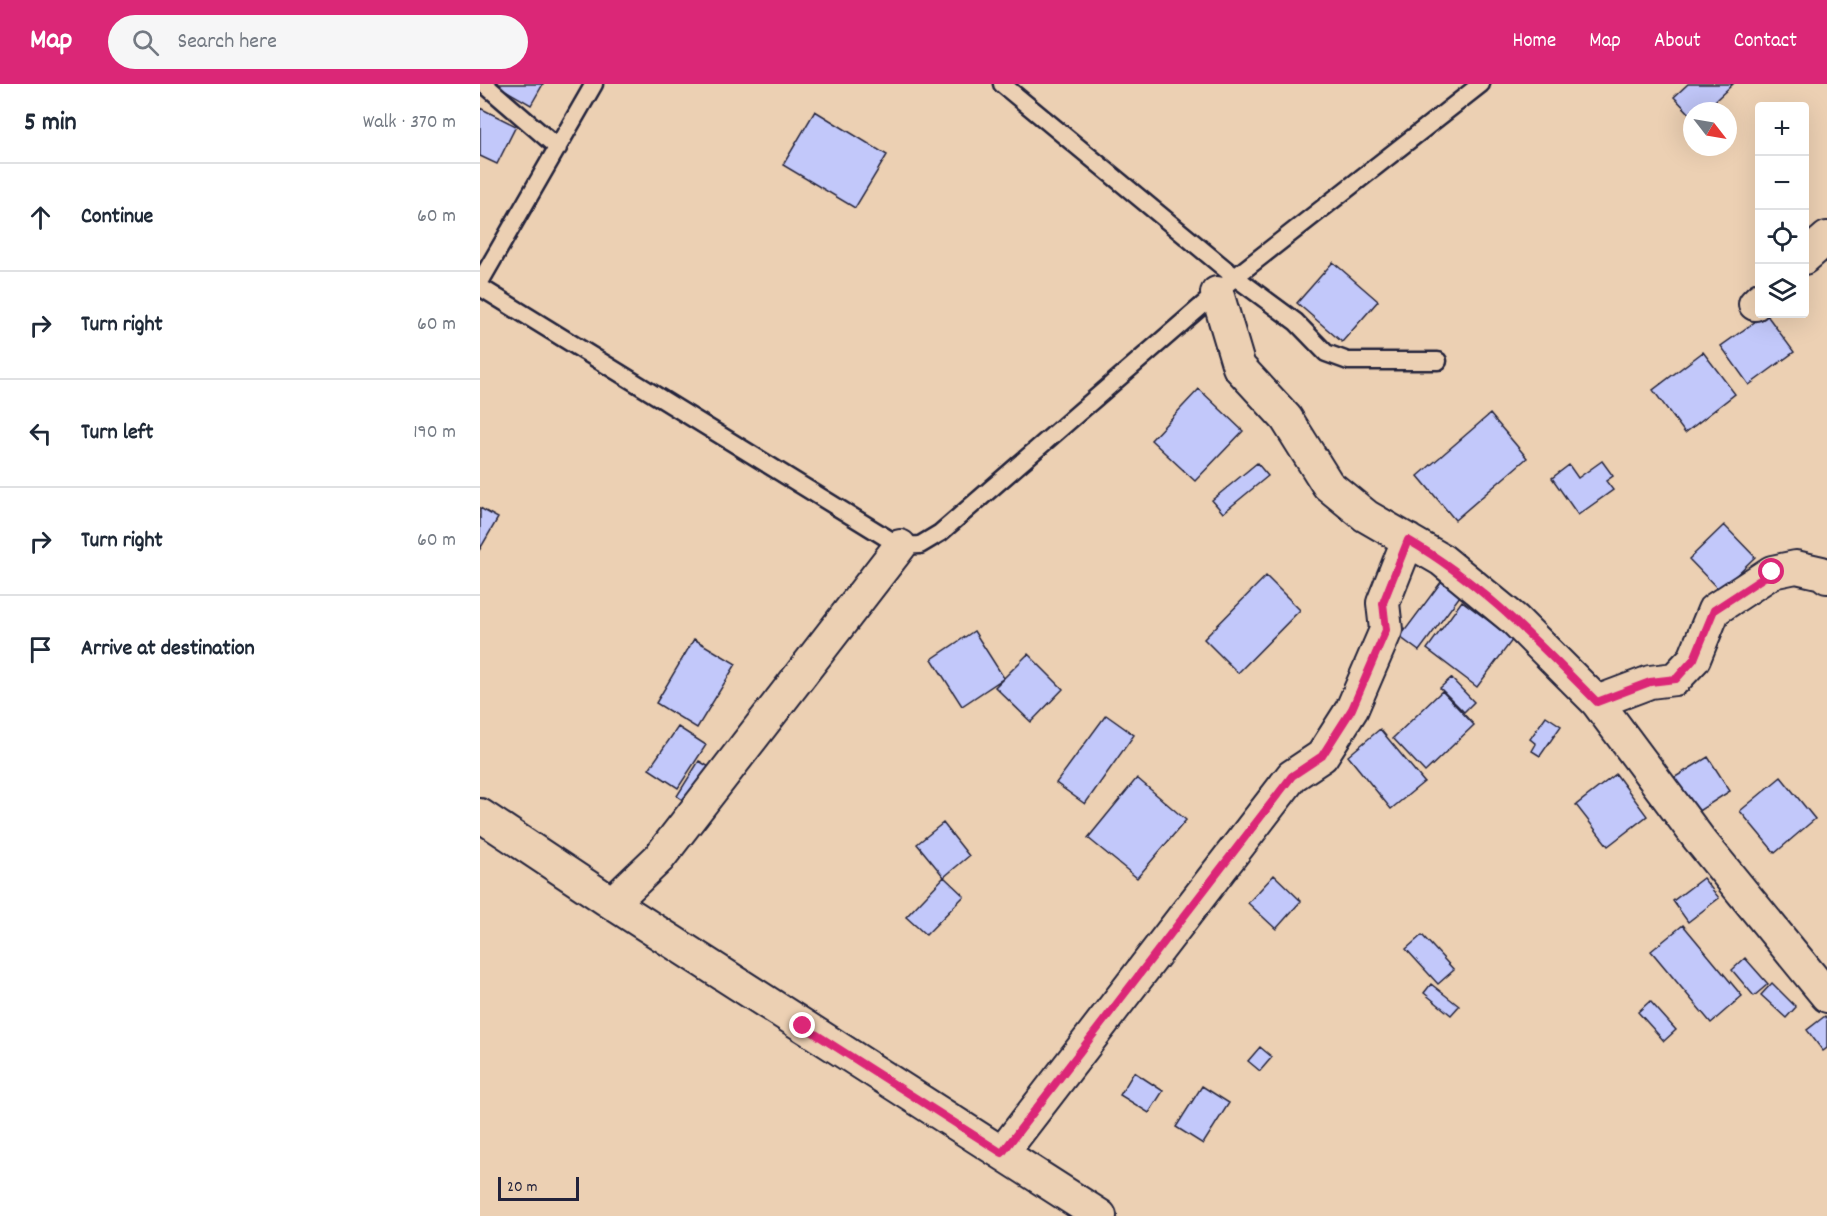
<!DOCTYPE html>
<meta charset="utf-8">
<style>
:root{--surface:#fff;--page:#f6f6f7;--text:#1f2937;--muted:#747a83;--line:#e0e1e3;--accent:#db2777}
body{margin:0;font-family:Dekko,sans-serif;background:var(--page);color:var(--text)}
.controls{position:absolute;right:18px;top:18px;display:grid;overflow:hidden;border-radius:6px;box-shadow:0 6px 24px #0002}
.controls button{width:54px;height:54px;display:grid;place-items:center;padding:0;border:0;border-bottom:2px solid var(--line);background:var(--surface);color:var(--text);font:30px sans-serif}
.compass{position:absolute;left:1203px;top:18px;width:54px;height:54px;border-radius:50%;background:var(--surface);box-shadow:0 6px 24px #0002;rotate:121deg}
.scale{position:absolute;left:18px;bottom:15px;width:81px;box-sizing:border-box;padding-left:6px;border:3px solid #22223b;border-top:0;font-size:16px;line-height:21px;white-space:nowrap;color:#22223b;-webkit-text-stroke:4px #ecd0b3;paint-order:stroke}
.stop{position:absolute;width:18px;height:18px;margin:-14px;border:4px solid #db2777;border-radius:50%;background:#fff}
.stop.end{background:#db2777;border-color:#fff;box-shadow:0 2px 6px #0008}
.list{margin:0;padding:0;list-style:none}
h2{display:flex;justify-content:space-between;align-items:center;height:78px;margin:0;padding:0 24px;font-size:26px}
h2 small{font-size:20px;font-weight:400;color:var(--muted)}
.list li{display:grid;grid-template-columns:39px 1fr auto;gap:18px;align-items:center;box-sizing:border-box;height:108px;padding:0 24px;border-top:2px solid var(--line)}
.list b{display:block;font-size:22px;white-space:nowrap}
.list em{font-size:20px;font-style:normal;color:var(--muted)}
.icon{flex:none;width:33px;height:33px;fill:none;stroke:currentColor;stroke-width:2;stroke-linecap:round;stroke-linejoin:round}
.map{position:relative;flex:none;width:1347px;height:1132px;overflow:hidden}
header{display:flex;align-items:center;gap:36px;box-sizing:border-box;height:84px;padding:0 30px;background:var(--accent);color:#fff}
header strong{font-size:28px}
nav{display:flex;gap:33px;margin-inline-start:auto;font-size:21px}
.search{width:420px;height:54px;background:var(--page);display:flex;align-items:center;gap:15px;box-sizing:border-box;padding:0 21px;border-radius:33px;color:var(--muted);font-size:22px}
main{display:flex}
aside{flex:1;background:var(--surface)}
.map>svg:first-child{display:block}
</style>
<header>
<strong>Map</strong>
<div class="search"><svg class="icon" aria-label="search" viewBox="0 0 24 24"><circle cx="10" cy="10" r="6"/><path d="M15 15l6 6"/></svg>Search here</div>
<nav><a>Home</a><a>Map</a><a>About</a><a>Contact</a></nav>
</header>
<main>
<aside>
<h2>5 min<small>Walk · 370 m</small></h2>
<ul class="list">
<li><svg class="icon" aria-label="ahead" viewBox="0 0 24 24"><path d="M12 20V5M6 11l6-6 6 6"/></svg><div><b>Continue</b></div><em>60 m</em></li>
<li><svg class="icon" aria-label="right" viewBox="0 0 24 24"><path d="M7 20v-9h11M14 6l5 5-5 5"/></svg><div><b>Turn right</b></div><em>60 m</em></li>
<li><svg class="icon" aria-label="left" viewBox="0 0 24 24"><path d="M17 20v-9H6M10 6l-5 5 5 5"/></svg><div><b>Turn left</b></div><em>190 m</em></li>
<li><svg class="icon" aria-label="right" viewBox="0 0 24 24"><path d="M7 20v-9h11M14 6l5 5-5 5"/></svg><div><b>Turn right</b></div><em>60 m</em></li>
<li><svg class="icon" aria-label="arrive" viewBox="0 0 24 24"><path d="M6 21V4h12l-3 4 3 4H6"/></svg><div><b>Arrive at destination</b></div></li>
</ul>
</aside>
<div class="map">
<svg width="1347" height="1132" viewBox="0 0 1347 1132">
<rect width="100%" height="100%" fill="#ecd0b3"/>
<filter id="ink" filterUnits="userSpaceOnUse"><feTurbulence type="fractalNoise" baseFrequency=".0167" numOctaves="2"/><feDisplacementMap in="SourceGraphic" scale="12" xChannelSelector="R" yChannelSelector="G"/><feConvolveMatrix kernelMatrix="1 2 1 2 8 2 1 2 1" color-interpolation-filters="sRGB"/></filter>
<g filter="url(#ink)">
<!-- building -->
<path fill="#c2c8fa" stroke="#22223b" stroke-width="1.5" d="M15 0H63L51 21Z
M1208 0H1253L1224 27H1212V32L1194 13Z
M0 24 36 42 17 80 0 72Z
M335 27 407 71 375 124 303 81Z
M853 178 898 217 862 258 817 219Z
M1286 230 1314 268 1269 301 1241 262Z
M1223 268 1255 310 1205 349 1173 306Z
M719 305 763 347 715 397 671 356Z
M1010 330 1047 374 975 436 938 392Z
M1122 377 1133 392 1126 397 1133 406 1098 431 1072 394 1089 381 1098 394Z
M777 379 788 392 743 429 732 416Z
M0 424 18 434 0 465Z
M1244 441 1275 473 1240 507 1209 475Z
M967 490 986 504 939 567 920 553Z
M786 492 820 526 758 589 724 555Z
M982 517 1033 555 997 603 947 565Z
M494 547 524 594 482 622 452 575Z
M214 555 256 580 217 644 176 619Z
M548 570 583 605 551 638 515 603Z
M971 594 994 618 984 628 960 604Z
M962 607 994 641 945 688 913 654Z
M626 631 654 651 605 720 576 699Z
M1066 632 1081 642 1060 672 1052 667 1056 660 1050 655Z
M198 643 226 661 198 704 169 685Z
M900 645 944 698 911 725 868 672Z
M1228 673 1250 707 1214 730 1192 695Z
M219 677 236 687 213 723 197 712Z
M1136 690 1167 732 1128 762 1096 721Z
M1301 693 1335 735 1295 769 1260 727Z
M657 694 706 736 657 794 608 754Z
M463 739 489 772 464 793 437 760Z
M794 791 821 817 796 845 768 819Z
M464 793 484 812 446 851 426 833Z
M1223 794 1239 814 1208 838 1193 817Z
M1203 841 1262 912 1231 939 1171 867Z
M942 851 974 886 958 900 926 865Z
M1265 874 1288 900 1274 912 1252 886Z
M1292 899 1316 923 1306 934 1281 911Z
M951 900 979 922 971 931 944 909Z
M1170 917 1196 946 1184 957 1158 928Z
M1345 932 1347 935V964L1343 967 1327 946Z
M780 963 792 973 780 987 768 977Z
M654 988 683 1007 669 1029 640 1011Z
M722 1002 749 1019 723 1060 696 1043Z"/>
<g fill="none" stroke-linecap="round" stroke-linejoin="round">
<defs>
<path id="service" d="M4 0 78 64
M522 0 755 193 816 238 846 269 868 277H958
M0 198 114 0
M0 203 420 462 440 461 460 449 755 193 1001 0"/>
<path id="minor" d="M1324 174 1347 154
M737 209 759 283 806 334 848 401 886 432 962 476 1035 536 1117 618 1219 755 1347 912
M1275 220 1280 215
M1117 618 1170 598 1195 595 1214 575 1234 526 1292 488 1316 483 1342 489 1347 493
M0 731 132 819 620 1132
M132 819 179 774 420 462
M522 1069 812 692 842 672 872 625 906 546 903 519 928 456"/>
</defs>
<!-- service casing -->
<use href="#service" stroke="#22223b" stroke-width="21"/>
<!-- minor casing -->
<use href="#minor" stroke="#22223b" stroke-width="36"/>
<!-- service -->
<use href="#service" stroke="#ecd0b3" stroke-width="16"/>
<!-- minor -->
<use href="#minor" stroke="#ecd0b3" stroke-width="32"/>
</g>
</g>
<g fill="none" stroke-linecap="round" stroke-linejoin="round" filter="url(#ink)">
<!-- route -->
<path stroke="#db2777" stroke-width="8" d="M323 942 522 1069 812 692 842 672 872 625 906 546 903 519 928 456C1001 498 1058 559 1117 618L1170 598 1196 595 1214 575 1234 526 1292 488"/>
</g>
</svg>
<div class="controls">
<button>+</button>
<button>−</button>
<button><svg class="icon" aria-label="locate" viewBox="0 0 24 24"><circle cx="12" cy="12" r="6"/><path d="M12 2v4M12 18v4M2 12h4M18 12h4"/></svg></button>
<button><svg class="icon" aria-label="layers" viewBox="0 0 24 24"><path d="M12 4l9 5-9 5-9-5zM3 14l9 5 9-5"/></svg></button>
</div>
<svg class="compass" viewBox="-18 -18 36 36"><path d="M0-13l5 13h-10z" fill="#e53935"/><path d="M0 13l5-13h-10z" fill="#747a83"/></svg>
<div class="scale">20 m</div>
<div class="stop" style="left:1292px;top:488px"></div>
<div class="stop end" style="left:323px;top:942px"></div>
</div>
</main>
